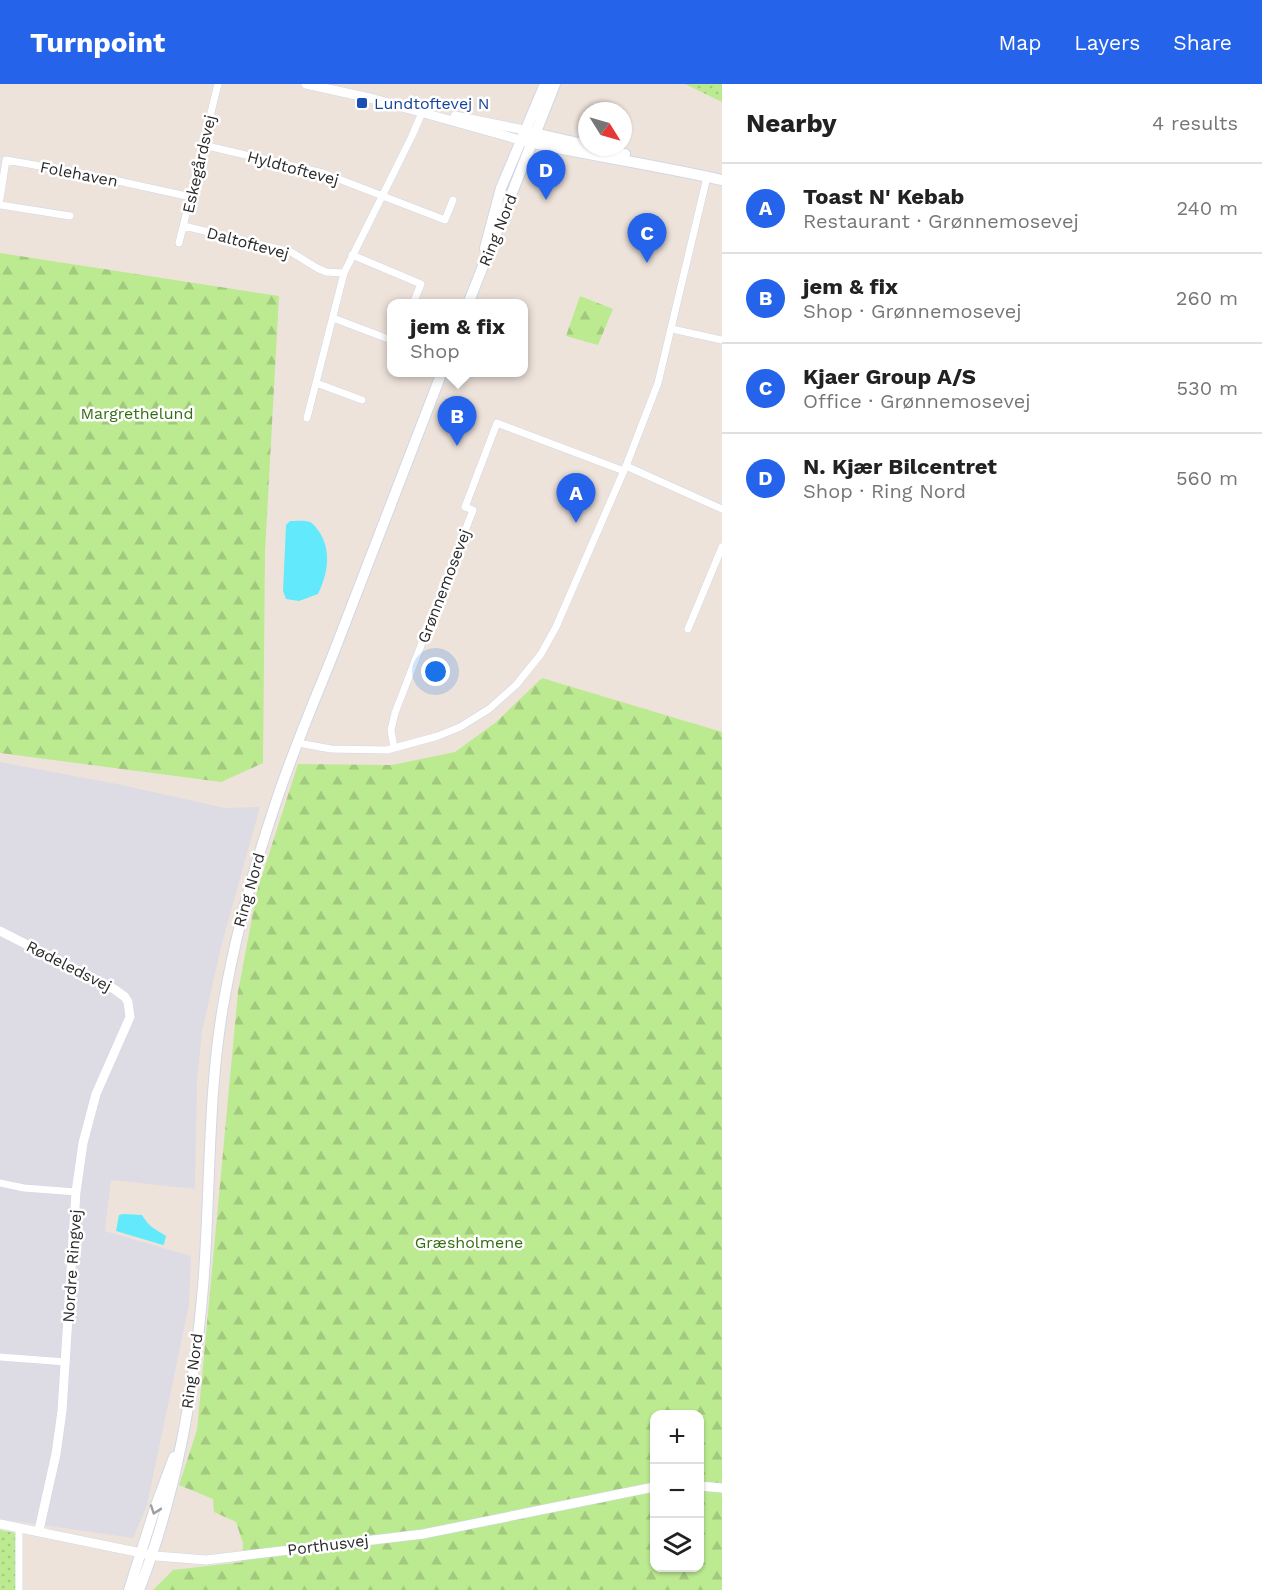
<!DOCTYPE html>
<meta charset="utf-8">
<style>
:root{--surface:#fff;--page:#f6f6f6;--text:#222;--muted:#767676;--line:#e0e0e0;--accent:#2563eb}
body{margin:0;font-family:"Work Sans",sans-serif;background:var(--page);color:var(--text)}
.controls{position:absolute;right:18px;bottom:18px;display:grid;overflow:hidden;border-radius:12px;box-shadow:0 2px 4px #0004}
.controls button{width:54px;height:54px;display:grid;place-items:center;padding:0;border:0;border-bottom:2px solid var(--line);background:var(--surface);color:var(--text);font:30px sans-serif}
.compass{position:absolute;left:578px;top:18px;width:54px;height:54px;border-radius:50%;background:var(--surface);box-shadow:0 2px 4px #0004;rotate:127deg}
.you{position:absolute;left:436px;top:588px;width:21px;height:21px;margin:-15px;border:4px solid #fff;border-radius:50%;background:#1a73e8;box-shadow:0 0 0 9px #1a73e833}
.badge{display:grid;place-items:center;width:39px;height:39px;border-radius:50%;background:var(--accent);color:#fff;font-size:20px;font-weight:700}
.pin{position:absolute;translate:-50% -50px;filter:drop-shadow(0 2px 3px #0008)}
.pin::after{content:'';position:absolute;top:32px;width:21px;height:18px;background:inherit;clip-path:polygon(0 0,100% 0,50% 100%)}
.popup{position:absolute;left:387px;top:215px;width:141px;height:78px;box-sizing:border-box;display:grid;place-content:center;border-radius:12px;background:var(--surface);filter:drop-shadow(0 2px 4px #0005);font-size:20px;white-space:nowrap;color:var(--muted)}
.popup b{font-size:22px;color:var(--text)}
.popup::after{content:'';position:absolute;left:50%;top:100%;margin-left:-12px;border:12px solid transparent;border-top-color:var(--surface)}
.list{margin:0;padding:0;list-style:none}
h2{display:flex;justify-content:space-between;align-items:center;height:78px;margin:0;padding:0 24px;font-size:26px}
h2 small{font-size:20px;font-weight:400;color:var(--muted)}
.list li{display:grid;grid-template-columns:39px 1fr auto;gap:18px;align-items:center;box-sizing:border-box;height:90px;padding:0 24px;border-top:2px solid var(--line)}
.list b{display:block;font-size:22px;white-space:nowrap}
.list p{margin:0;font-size:20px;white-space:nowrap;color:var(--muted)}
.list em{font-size:20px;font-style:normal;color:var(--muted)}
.icon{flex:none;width:33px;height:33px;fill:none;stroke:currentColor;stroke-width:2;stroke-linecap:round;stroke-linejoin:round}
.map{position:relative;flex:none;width:722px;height:1506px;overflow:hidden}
header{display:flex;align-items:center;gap:36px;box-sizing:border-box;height:84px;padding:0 30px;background:var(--accent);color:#fff}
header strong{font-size:28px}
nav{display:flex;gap:33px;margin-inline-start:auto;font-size:21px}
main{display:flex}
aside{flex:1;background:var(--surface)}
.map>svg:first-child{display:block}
</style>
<header>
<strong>Turnpoint</strong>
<nav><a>Map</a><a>Layers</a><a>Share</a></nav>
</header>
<main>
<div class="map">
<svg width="722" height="1506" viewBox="0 0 722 1506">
<defs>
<pattern id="grass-dots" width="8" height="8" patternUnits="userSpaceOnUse" patternTransform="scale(1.5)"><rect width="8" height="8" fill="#bcea91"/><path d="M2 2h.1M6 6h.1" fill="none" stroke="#a2c97d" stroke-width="1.8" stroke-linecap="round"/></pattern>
<pattern id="forest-firs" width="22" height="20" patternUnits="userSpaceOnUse" patternTransform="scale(1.5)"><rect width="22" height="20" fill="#bcea91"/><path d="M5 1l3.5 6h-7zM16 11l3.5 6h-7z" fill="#a2c97d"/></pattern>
</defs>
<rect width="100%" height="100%" fill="#eee3db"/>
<!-- industrial -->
<path fill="#dddce5" d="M0 678 117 700 225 724 260 723 221 863 202 948 197 997 195 1105 111 1096 105 1147 191 1172 189 1221 147 1421 133 1454 0 1435Z"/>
<!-- grass -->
<path fill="url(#grass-dots)" d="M685 0H722V18Z
M0 1446 15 1449V1506H0Z"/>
<!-- forest -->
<path fill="url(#forest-firs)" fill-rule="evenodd" d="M0 169 279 212 265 468 263 679 221 698 0 669Z
M580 212 613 225 598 261 566 252Z
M542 594 722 648V1506H153L173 1486 242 1478 243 1459 236 1438 214 1428 213 1415 179 1401 197 1346 238 908 257 807 298 680 392 681 455 668 495 639ZM654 1330H700V1484H654Z"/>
<!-- water -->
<path fill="#62e9fb" d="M290 437C296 437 305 436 310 438 314 440 318 446 320 449 332 469 327 491 318 510L299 517 286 515 283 507 286 441Z
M123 1130 142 1131C150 1144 154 1144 166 1152L164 1160 163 1161 116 1147 119 1131Z"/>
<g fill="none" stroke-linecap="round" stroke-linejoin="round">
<defs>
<path id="minor" d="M203 61 323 89 445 136 453 116
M0 115 6 76 86 90 191 113
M0 121 70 132
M184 142 291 168 317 184 326 188 344 189
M179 159 218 0
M352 171 421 200 414 217
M333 234 391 256
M672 245 722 256
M316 299 362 316
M307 334 344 189 412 52 424 24
M626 382 722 425
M688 545 722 463
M298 659 331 665 387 666 438 652 460 643 489 625 516 601 541 570 556 543 626 382 658 299 707 93
M394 664 391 646 395 629 473 426 465 423 497 339 624 387
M0 1099 24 1104 76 1108
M0 1273 66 1278
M19 1506V1443"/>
<path id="tertiary" d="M306 0 374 15 520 56
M455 32 524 46
M0 847 114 905 125 913 128 918 130 933 96 1010 83 1059 76 1108 62 1327 56 1370 39 1446
M700 1402 722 1404
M0 1440 156 1472 206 1476 423 1450 654 1403"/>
<path id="secondary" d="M530 48 587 61
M520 56C587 71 655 81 722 96
M595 63 625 70
M485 164 501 104 545 0
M468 220 555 0
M129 1506 155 1424 174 1373
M139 1506C177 1409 194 1306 203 1203 211 1106 207 1007 225 911 237 844 255 780 277 715 293 667 313 620 332 573 368 478 405 383 442 288"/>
</defs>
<!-- minor casing -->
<use href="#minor" stroke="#d0d7e5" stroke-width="8"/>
<!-- tertiary casing -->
<use href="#tertiary" stroke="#d0d7e5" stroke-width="10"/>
<!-- secondary casing -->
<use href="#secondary" stroke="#d0d7e5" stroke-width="12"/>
<!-- minor -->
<use href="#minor" stroke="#fff" stroke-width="7"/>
<!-- tertiary -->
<use href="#tertiary" stroke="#fff" stroke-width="9"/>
<!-- secondary -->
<use href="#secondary" stroke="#fff" stroke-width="10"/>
</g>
<!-- one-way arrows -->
<defs><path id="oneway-chevron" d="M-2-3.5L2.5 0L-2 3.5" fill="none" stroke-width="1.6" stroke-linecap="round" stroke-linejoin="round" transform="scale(1.5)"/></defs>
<use stroke="#9f9f9f" href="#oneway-chevron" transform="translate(155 1426) rotate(109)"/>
<!-- markers -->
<rect fill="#1a4fb4" stroke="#fff" stroke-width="2" x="356" y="13" width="12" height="12" rx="3"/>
<g text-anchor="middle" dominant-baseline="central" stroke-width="5" stroke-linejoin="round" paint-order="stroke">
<!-- transit labels -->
<g font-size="16" fill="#164399" stroke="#fff" text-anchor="start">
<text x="374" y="19">Lundtoftevej N</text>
</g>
<!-- street labels -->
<g font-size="16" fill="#2a2a2a" stroke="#fff">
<text transform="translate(199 80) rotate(-77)">Eskegårdsvej</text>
<text transform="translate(293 84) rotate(15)">Hyldtoftevej</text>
<text transform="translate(79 90) rotate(11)">Folehaven</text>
<text transform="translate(498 146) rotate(-68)">Ring Nord</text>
<text transform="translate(248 159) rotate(15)">Daltoftevej</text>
<text transform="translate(444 502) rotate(-69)">Grønnemosevej</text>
<text transform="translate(249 806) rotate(-74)">Ring Nord</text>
<text transform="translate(69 882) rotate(27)">Rødeledsvej</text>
<text transform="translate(72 1182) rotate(-86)">Nordre Ringvej</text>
<text transform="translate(192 1287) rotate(-82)">Ring Nord</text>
<text transform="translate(328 1461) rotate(-7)">Porthusvej</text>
</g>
<!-- park labels -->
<g font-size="16" fill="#336f12" stroke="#fff">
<text x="137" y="329">Margrethelund</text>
<text x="469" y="1158">Græsholmene</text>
</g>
</g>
</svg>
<div class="controls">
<button>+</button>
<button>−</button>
<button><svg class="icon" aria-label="layers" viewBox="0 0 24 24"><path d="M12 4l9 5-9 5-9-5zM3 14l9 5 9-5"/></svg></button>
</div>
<svg class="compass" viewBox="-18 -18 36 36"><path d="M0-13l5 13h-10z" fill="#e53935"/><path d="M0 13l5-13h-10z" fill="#767676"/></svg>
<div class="you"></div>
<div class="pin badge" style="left:576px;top:439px">A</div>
<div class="pin badge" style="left:457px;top:362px">B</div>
<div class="popup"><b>jem &amp; fix</b>Shop</div>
<div class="pin badge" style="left:647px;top:179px">C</div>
<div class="pin badge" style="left:546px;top:116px">D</div>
</div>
<aside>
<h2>Nearby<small>4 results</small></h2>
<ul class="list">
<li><span class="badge">A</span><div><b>Toast N' Kebab</b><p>Restaurant · Grønnemosevej</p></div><em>240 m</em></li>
<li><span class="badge">B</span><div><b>jem &amp; fix</b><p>Shop · Grønnemosevej</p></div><em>260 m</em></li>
<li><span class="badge">C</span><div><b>Kjaer Group A/S</b><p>Office · Grønnemosevej</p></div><em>530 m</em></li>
<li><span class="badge">D</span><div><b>N. Kjær Bilcentret</b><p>Shop · Ring Nord</p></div><em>560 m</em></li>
</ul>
</aside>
</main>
